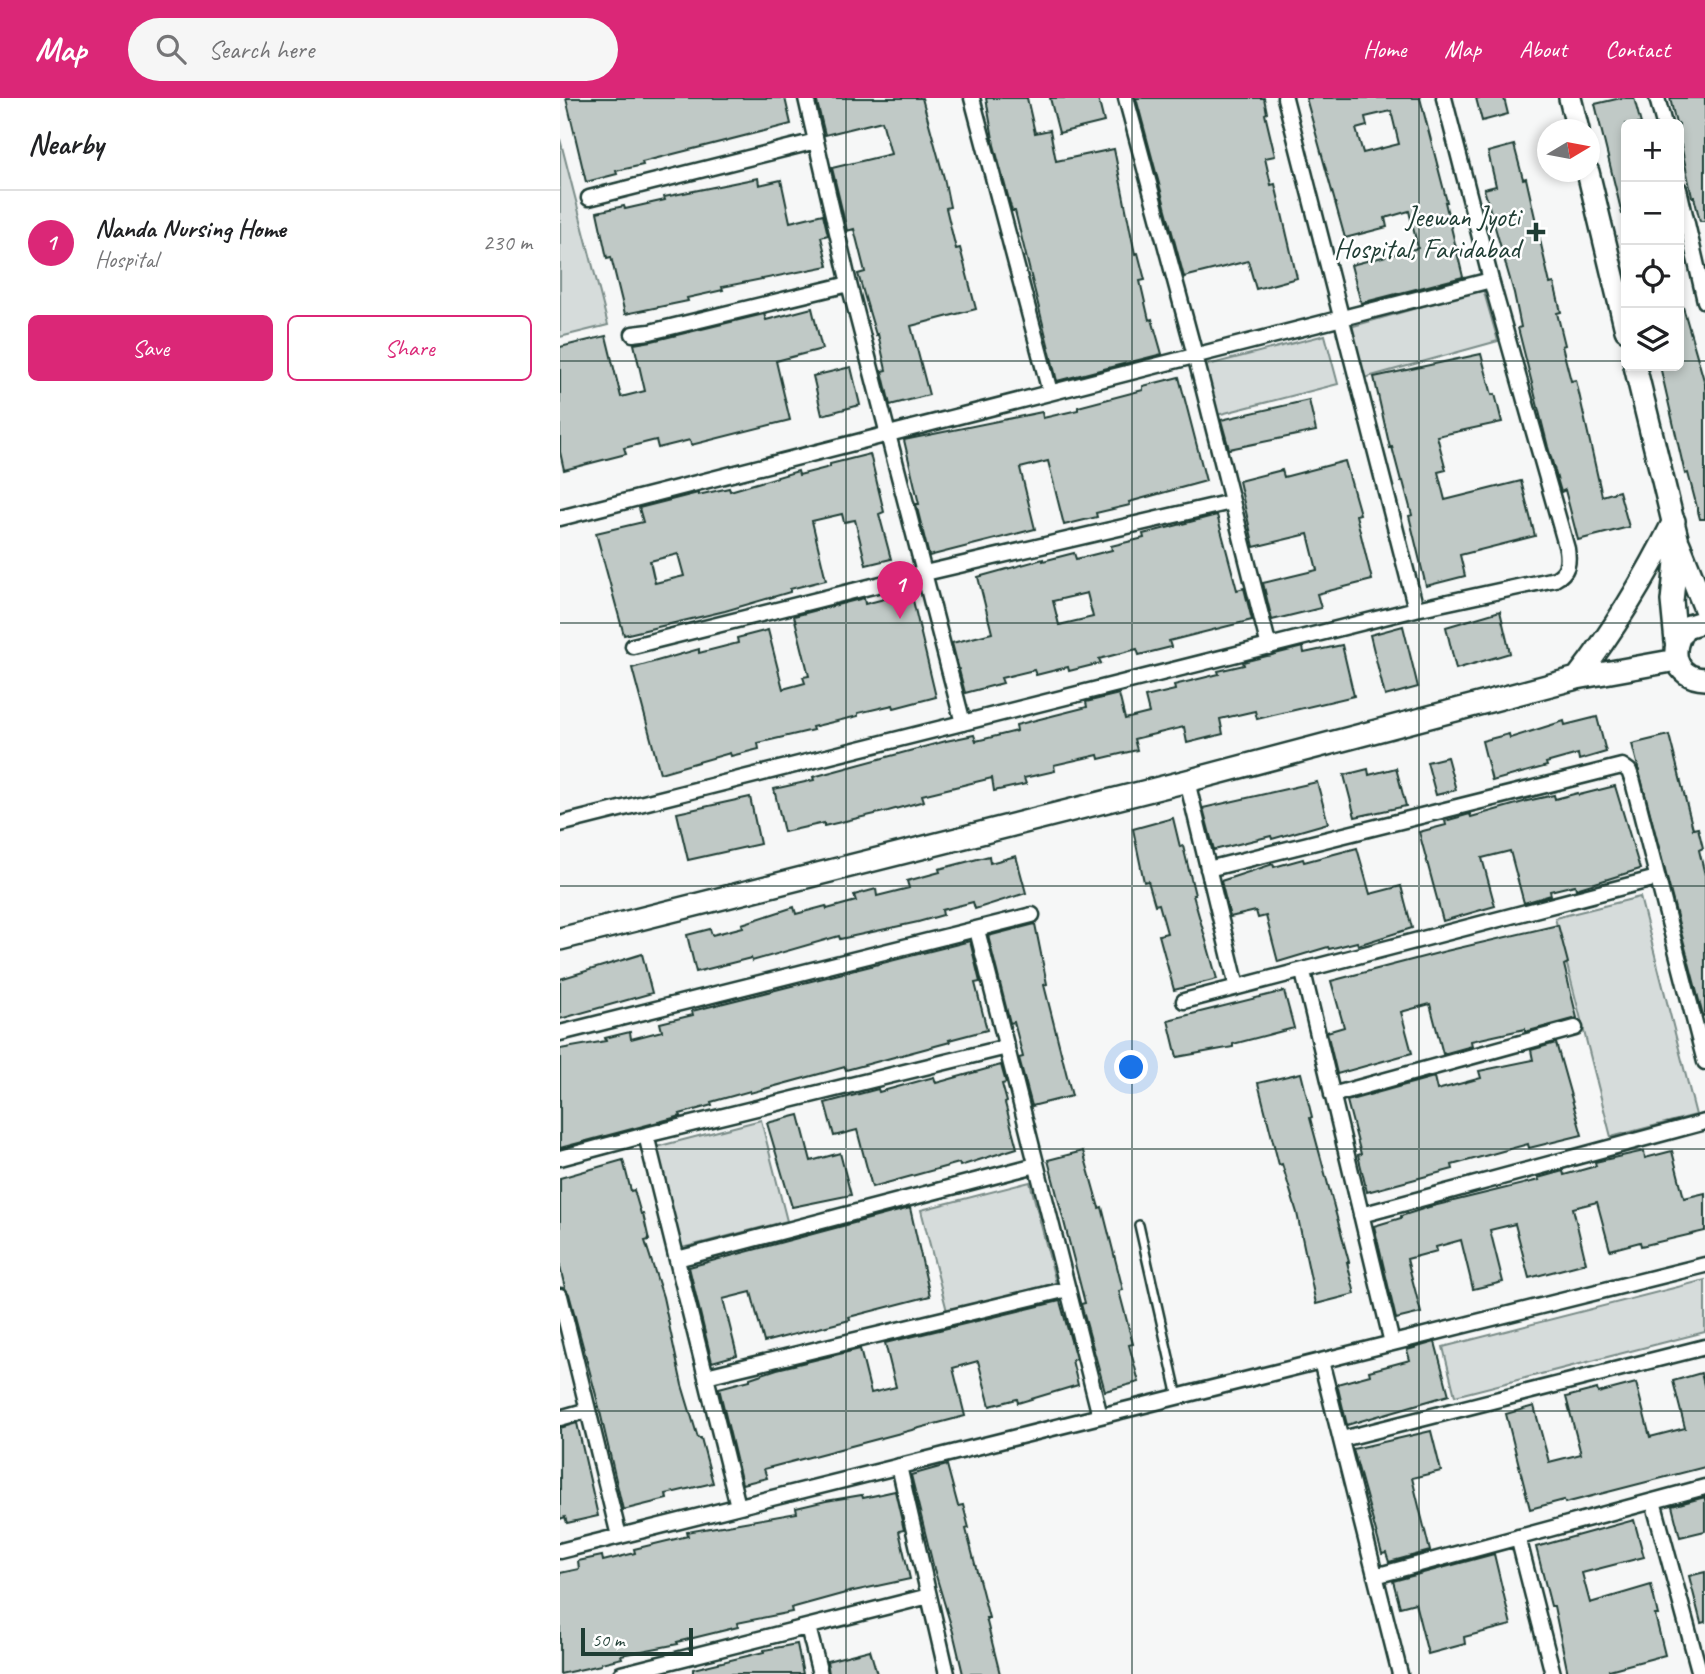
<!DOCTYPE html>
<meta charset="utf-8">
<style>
:root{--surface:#fff;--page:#f6f6f6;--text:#202124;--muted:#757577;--line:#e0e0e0;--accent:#db2777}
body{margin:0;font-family:Caveat,sans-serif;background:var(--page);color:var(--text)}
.controls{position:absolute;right:21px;top:21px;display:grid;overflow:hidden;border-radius:10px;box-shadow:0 4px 10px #0003}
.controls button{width:63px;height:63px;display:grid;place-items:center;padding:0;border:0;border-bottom:2px solid var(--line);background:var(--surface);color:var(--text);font:35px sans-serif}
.compass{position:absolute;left:977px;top:21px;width:63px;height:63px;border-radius:50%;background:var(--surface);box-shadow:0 4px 10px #0003;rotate:80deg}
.scale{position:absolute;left:21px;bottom:18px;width:112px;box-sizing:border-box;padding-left:7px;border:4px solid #1f3d34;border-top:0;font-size:19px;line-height:24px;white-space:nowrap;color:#1f3d34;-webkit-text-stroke:5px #fff;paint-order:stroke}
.you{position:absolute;left:572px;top:970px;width:24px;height:24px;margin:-18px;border:5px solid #fff;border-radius:50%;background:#1a73e8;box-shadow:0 0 0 10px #1a73e833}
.badge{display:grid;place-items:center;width:46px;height:46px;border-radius:50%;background:var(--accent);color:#fff;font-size:23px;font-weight:700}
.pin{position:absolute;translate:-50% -58px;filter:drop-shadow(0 2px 4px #0008)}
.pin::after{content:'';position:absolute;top:37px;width:24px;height:21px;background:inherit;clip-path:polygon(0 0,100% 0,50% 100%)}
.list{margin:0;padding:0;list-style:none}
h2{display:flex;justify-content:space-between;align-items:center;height:91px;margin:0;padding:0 28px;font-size:30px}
h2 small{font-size:23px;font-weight:400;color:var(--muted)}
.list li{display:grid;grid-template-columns:46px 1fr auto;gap:21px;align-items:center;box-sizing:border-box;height:105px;padding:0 28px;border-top:2px solid var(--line)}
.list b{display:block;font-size:26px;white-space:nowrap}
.list p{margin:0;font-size:23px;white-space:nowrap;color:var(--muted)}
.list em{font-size:23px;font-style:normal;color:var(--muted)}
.actions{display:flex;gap:14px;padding:21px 28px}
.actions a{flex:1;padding:16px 0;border:2px solid var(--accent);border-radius:10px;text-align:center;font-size:24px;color:var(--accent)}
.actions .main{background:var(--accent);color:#fff}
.icon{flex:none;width:38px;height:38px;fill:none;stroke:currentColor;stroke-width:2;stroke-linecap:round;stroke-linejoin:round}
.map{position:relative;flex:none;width:1145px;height:1576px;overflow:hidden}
header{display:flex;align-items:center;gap:42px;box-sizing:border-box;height:98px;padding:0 35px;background:var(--accent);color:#fff}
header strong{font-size:33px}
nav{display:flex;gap:38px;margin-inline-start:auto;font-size:24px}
.search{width:490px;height:63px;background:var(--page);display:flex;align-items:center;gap:18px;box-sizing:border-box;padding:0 24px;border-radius:38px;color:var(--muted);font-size:26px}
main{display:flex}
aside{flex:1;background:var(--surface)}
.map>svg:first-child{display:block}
</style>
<header>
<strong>Map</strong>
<div class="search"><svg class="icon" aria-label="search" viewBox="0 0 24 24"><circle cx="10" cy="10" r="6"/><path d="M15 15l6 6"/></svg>Search here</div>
<nav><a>Home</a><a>Map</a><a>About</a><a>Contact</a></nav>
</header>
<main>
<aside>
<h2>Nearby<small></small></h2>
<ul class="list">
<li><span class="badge">1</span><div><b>Nanda Nursing Home</b><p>Hospital</p></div><em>230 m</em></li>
</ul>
<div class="actions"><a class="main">Save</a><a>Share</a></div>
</aside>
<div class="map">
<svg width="1145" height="1576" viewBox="0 0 1145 1576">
<rect width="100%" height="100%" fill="#f6f7f7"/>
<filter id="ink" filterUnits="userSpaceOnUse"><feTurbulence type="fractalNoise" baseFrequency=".0143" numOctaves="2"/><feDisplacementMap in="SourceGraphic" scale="14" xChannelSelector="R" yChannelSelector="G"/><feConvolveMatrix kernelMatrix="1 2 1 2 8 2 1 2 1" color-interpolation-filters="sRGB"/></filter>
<g filter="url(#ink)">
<!-- green -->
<path fill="#d6dcdb" stroke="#7a8c88" stroke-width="2" d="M0 41 48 227 0 239Z
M923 191 938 243 804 280 790 229Z
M765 237 778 286 657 317 644 268Z
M1080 799 1136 1017 1051 1039 995 820Z
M201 1022 227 1123 118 1151 92 1050Z
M470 1084 496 1185 387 1213 361 1112Z
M1145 1182V1234L895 1298 883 1249Z"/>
<!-- building -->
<path fill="#c0c9c6" stroke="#1f3d34" stroke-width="2" fill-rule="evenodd" d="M6 0H225L231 26 82 64 83 67 56 73 57 76 26 84Z
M256 0H362L384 80 390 109 386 110 396 151 400 150 416 211 351 228 369 297 330 307 322 273 326 272 318 236 316 237 298 176 305 174 294 131 287 133 272 70 331 56 322 23 265 37Z
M426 0H467L475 35 490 32 496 63 554 51 575 156 578 155 585 182 580 183 589 222 592 221 602 256 497 283 455 113H452L434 47Z
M490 0H538L544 24 499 35Z
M576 0H704L707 15 705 16 715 58 705 60 711 87 715 86 737 180 696 191 688 163 624 179Z
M746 0H860L887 104H885L903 179 801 205 791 167 858 150 849 113 825 120 827 129 785 140ZM831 13 839 46 803 55 796 31 807 28 805 19Z
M916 0H944L948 16 922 23Z
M1061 0H1074L1081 26H1066V116H1062L1035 6Z
M1110 0H1145V123H1140L1134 99H1132L1121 47H1119V26H1116Z
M954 47 963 81 966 80 990 186 994 185 1001 214 997 215 1005 247 1002 248 1011 283 1016 282 1042 398 1059 393 1069 429 1018 442 1005 392 1001 394 988 349 958 230 961 229 954 195 924 91 936 88 928 54Z
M198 80 199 87 221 82 230 124 263 116 268 137 261 139 268 168 162 189 163 192 127 200 128 203 65 216 51 159 47 160 37 114 64 108 65 111 105 102 104 99Z
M1123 209 1145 286V421H1140L1128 375 1125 376 1100 268H1119V210Z
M252 210 262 251 216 263 230 322 131 347 130 342 98 350 96 342 64 350 66 356 4 372 0 354V249L46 238 61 299 85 293 74 246 92 243 204 216 206 222Z
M921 256 932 297 935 296 942 324 877 338 886 372 878 374 885 402 961 383 975 438 900 457 905 478 866 488 849 418 852 417 843 383H841L832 349 830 350 814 279Z
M291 269 300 307 262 317 253 278Z
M619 279 646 383 569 404 570 407 536 415 537 419 504 427 488 363 460 370 475 431 369 458 356 406H359L344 342 482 314 483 320 518 312V309L583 292V288Z
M749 302 756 333 669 351 661 322Z
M310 356 324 414 319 416 331 461 306 467 295 422 284 424 282 416 252 423 266 482 230 491V494L165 513 64 537 36 435 83 424 79 410 138 395V397L169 390 170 393 238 373 239 377 270 369V366ZM118 456 124 478 95 485 90 463Z
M785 363 800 416 796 417 812 482 757 496 761 510 712 522 703 485 757 472 748 436 694 449 679 383 722 372 724 379Z
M657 417 677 492 684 490 692 522 609 543 611 549 579 557 577 551 539 561 541 565 509 573 508 569 476 577 474 572 441 580 443 585 405 595 392 545 432 535 418 479 483 461V463L514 455 516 461 552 452 551 448 584 440 583 436ZM527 495 533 519 499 527 493 503Z
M351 494 376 599 334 610 333 607 298 615V618L252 629 253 632 198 645 199 651 171 658 170 655 100 675 72 570 139 551V555L178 545 177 540 208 532 223 591 245 585 243 579 249 578 234 518 304 500 305 506Z
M940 513 950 555 896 571 886 529Z
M843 528 858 589 825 598 810 537Z
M782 547 794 598 697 621 695 613 660 621 663 636 627 645 624 629 574 641 577 652 539 661 538 657 494 667 495 673 464 680 466 686 434 693 432 680 362 697 364 703 328 713 264 728V725L224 734 214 691 254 682 253 679 386 643 414 637 416 643 457 633 456 627 527 609 526 604 559 596 565 621 589 615 585 599 615 592 614 587 659 576 658 573 684 567 683 564 743 549 744 555Z
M1037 619 1046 654 1019 662 1018 656 986 665 987 668 932 683 922 643 949 636 950 640 1004 623 1005 627Z
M1109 637 1133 731 1138 730 1143 750 1139 752 1145 777V917L1143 918 1072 646Z
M887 659 896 692 876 697 867 664Z
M836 670 846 708 795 719 784 677 808 671 809 677Z
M757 684 768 725 712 741 711 738 654 752 643 710Z
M1055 688 1080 771 1016 791 1015 787 990 793 991 797 964 805 950 753 922 760 935 808 883 823 859 734 886 727 885 723 910 716 911 719 967 703 994 697 995 701 1018 695 1019 697Z
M190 699 200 746 128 762 117 715Z
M613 720 620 749 623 748 635 797H633L657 881 614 892 599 837 607 835 599 806 595 807 588 783 584 784 573 731Z
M797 750 810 796 841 788 852 830 798 847 797 844 769 851 768 849 718 864 706 818 698 820 696 813 670 819 661 783 713 766 714 769 743 761 744 764Z
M429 758 430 765 456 758 466 795 415 811 413 804 382 812 383 817 358 824 280 841 279 838 192 863 191 860 136 874 127 837 150 831 152 837 183 829 182 826 234 809 236 816 266 808 267 811 296 803 294 797 316 791 317 798 349 790 347 783 380 774 379 771Z
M475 826 487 886 484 887 512 998 472 1008 459 960 463 959 454 924 450 925 428 838Z
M998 827 1008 865 1004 867 1017 920 965 934V931L911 943 912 948 883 956 870 906 841 914 852 955 777 976 767 934 784 929 771 883 886 853Z
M410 843 420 884 415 885 427 932 389 942 390 944 286 972 285 969 190 995V993L151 1004 152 1007 120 1016 121 1018 0 1050V951L46 943 45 940 70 934 71 941 102 933 100 925 133 917 132 913Z
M82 856 92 895 0 921V881Z
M724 893 734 930 673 946V949L617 959 608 922Z
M996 945 1022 1037 969 1050 968 1046 892 1067 893 1071 807 1094 798 1057 801 1056 787 1003 874 979 877 992 921 980 919 973 973 962 971 952Z
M441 967 446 985 442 986 447 1004 445 1005 457 1050 400 1068 399 1065 312 1089 297 1032 274 1038 265 1005 318 991 319 994 374 979 376 985Z
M741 975 752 1019 750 1020 789 1164H787L795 1196 756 1206 737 1115 722 1066 719 1067 698 985Z
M239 1017 251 1063 280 1055 291 1097 232 1109 207 1025Z
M523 1053 539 1110 542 1109 563 1192 559 1193 573 1246 569 1247 579 1284 545 1293 521 1206 525 1205 488 1062Z
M1084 1053 1085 1060 1112 1053 1124 1100 1145 1095V1133L1081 1148 1080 1144 1050 1152 1037 1104 1013 1110 1026 1165 969 1180 955 1126 930 1132 943 1184 913 1191 901 1142 876 1149 877 1153 847 1161 861 1215 836 1221 814 1128 841 1120V1118L869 1109 979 1082 978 1080 1003 1073 1004 1077 1036 1068 1035 1064Z
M63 1062 71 1093 74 1092 81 1116H83L89 1142 85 1143 103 1199 122 1287 138 1340H141L153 1385 106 1396 107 1401 63 1412 37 1301 9 1196 5 1190 0 1169V1080Z
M350 1110 370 1198 289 1219 290 1222 204 1244 191 1194 163 1201 177 1257 152 1264 129 1169Z
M500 1203 516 1261 512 1262 518 1287 458 1305 457 1301 430 1308 418 1263 393 1270 405 1318 204 1371 207 1380 182 1386 159 1290 190 1282V1280L217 1271 300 1251 311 1295 336 1289 325 1245Z
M875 1244 889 1297 787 1327 777 1286 810 1277 809 1273 850 1262 847 1252Z
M1141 1275 1145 1291V1369L1005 1405 1004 1402 970 1411 946 1316 974 1308 989 1364 1021 1356 1006 1299 1037 1291 1038 1295 1076 1285 1090 1339 1125 1330 1113 1283Z
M17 1325 38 1418 7 1425 5 1419 0 1421V1330Z
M871 1333 881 1373 852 1380 870 1453 829 1464 826 1455 822 1456 793 1351Z
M387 1367 398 1408 403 1407 409 1430 406 1431 429 1520H426L440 1576H403L393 1534 374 1471 351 1377Z
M335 1393 344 1432 339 1433 350 1481 289 1494 231 1510 232 1514 177 1525 178 1529 117 1544 118 1546 61 1557 62 1560 41 1565V1567L0 1576V1475L19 1471 18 1463 42 1458 43 1463 75 1455 74 1451 128 1438 127 1434 237 1415 236 1410 266 1403 302 1397 303 1400Z
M1145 1399V1433L1120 1439 1112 1408Z
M1074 1422 1084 1459 1022 1475 1030 1505 1091 1487 1098 1517H1095L1105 1557 1049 1572 1050 1576H1008L994 1508H991L976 1449Z
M934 1456 951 1527 904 1539 905 1546 868 1556 855 1505 840 1509 833 1483Z
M1145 1474V1524L1141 1525 1129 1478Z
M237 1546 243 1576H133V1571L204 1554V1552Z
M310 1552 317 1576H269L267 1563Z"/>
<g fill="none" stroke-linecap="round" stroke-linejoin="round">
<defs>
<path id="lane" d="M579 1127 618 1299"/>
<path id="street" d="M246 0 289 186 403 625
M412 0 490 294
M566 0 635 257 709 549
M725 0 856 511
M1097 0 1104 26
M1119 91 1145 203
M29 100 256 43
M73 236 90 234 289 186
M0 420 931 182
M73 548 365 475 671 404
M627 683 677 889
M0 726 856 511 995 481C1008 474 1009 465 1007 451L931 182 884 0
M648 771 1062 668 1069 673 1073 684 1145 964
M417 832 540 1318
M743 874 832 1245
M624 903 1097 780
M0 935 472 817
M772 997 1015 930
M86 1037 178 1408
M0 1060 86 1037 447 949
M801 1117 1145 1024
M117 1161 476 1067
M0 1198 59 1438
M761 1263 840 1576
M146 1278 508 1191
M0 1320 28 1312
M782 1341 1145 1249
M339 1368 387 1576
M1093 1403 1140 1576
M958 1439 993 1576
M0 1453 1145 1167
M815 1478 1145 1389
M248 1529 260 1576
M61 1576 369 1498"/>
<path id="secondary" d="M1010 0 1018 32
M1028 74 1066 232
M1075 268 1118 444 1112 503 1116 544
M1119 446 1145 511
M1145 523 1126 529C1108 550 1114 580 1145 581
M1017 580C1055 531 1086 479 1114 423
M0 841 627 683 1017 580 1117 562"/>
</defs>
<!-- lane casing -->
<use href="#lane" stroke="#1f3d34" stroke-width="12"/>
<!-- street casing -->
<use href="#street" stroke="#1f3d34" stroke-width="19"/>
<!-- secondary casing -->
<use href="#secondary" stroke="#1f3d34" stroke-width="26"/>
<!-- lane -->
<use href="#lane" stroke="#fff" stroke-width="7"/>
<!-- street -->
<use href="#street" stroke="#fff" stroke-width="14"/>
<!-- secondary -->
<use href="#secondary" stroke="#fff" stroke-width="21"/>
</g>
</g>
<!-- grid -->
<path fill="none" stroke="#1f3d34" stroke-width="2" stroke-opacity="0.55" d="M286 0V1576M572 0V1576M859 0V1576M0 263H1066M1119 263H1145M0 525H1145M0 788H1145M0 1051H1145M0 1313H1145"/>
<!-- markers -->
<path fill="#1f3d34" stroke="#fff" stroke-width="2.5" d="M972.5 123.5h7v7h7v7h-7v7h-7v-7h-7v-7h7z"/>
<g text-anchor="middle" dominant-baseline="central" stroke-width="5" stroke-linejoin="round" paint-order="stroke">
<!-- poi labels -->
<g font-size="28" fill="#1f3d34" stroke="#fff" text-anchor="end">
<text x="960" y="118">Jeewan Jyoti<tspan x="960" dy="32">Hospital, Faridabad</tspan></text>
</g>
</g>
</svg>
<div class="controls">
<button>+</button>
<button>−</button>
<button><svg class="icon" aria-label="locate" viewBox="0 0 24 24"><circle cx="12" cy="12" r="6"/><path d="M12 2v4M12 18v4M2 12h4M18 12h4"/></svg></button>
<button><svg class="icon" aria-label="layers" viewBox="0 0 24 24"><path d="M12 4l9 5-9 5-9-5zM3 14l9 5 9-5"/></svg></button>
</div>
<svg class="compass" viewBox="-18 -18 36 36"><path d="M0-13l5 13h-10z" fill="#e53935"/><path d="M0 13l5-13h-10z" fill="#757577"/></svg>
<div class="scale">50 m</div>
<div class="you"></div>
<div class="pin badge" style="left:340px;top:521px">1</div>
</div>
</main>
